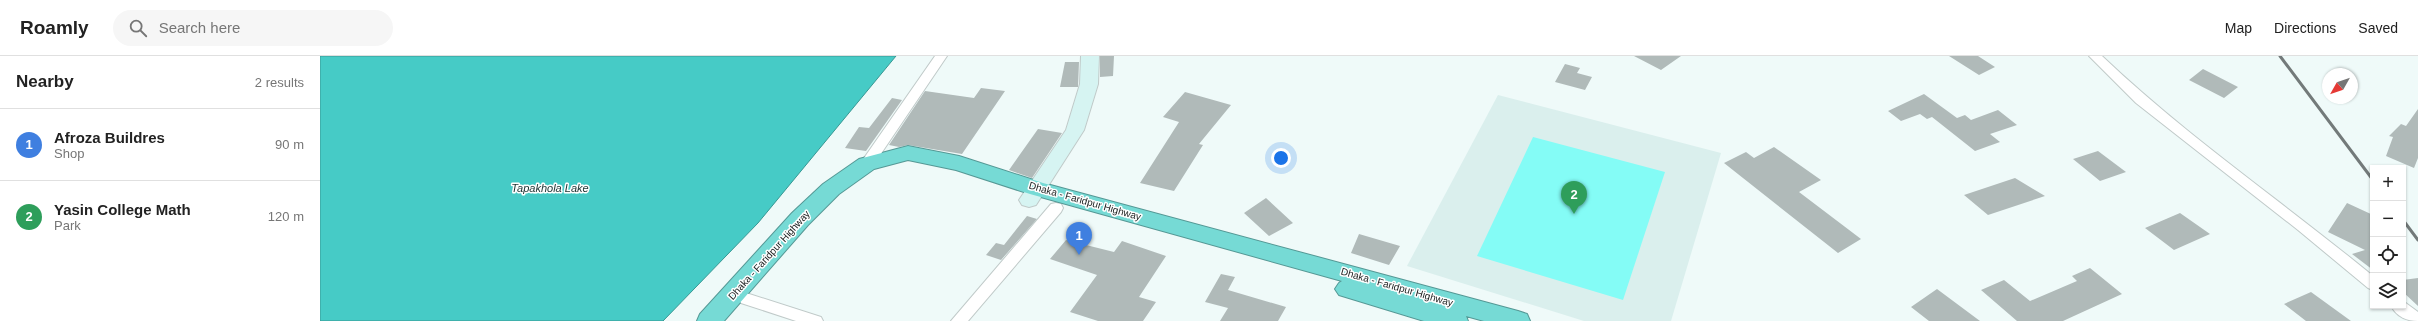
<!DOCTYPE html>
<meta charset="utf-8">
<style>
:root{--surface:#fff;--page:#f6f6f6;--text:#222;--muted:#767676;--line:#e0e0e0;--accent:#ea580c}
body{margin:0;font-family:Helvetica,sans-serif;background:var(--page);color:var(--text)}
.controls{position:absolute;right:12px;bottom:12px;display:grid;overflow:hidden;border-radius:0px;box-shadow:0 1px 3px #0004}
.controls button{width:36px;height:36px;display:grid;place-items:center;padding:0;border:0;border-bottom:1px solid var(--line);background:var(--surface);color:var(--text);font:20px sans-serif}
.compass{position:absolute;left:2002px;top:12px;width:36px;height:36px;border-radius:50%;background:var(--surface);box-shadow:0 1px 3px #0004;rotate:230deg}
.you{position:absolute;left:961px;top:102px;width:14px;height:14px;margin:-10px;border:3px solid #fff;border-radius:50%;background:#1a73e8;box-shadow:0 0 0 6px #1a73e833}
.badge{display:grid;place-items:center;width:26px;height:26px;border-radius:50%;background:var(--accent);color:#fff;font-size:13px;font-weight:700}
.pin{position:absolute;translate:-50% -33px;filter:drop-shadow(0 1px 2px #0008)}
.pin::after{content:'';position:absolute;top:21px;width:14px;height:12px;background:inherit;clip-path:polygon(0 0,100% 0,50% 100%)}
.list{margin:0;padding:0;list-style:none}
h2{display:flex;justify-content:space-between;align-items:center;height:52px;margin:0;padding:0 16px;font-size:17px}
h2 small{font-size:13px;font-weight:400;color:var(--muted)}
.list li{display:grid;grid-template-columns:26px 1fr auto;gap:12px;align-items:center;box-sizing:border-box;height:72px;padding:0 16px;border-top:1px solid var(--line)}
.list b{display:block;font-size:15px;white-space:nowrap}
.list p{margin:0;font-size:13px;white-space:nowrap;color:var(--muted)}
.list em{font-size:13px;font-style:normal;color:var(--muted)}
.icon{flex:none;width:22px;height:22px;fill:none;stroke:currentColor;stroke-width:2;stroke-linecap:round;stroke-linejoin:round}
.map{position:relative;flex:none;width:2098px;height:265px;overflow:hidden}
header{display:flex;align-items:center;gap:24px;box-sizing:border-box;height:56px;padding:0 20px;background:var(--surface);border-bottom:1px solid var(--line)}
header strong{font-size:19px}
nav{display:flex;gap:22px;margin-inline-start:auto;font-size:14px}
.search{width:280px;height:36px;background:var(--page);display:flex;align-items:center;gap:10px;box-sizing:border-box;padding:0 14px;border-radius:22px;color:var(--muted);font-size:15px}
main{display:flex}
aside{flex:1;background:var(--surface)}
.map>svg:first-child{display:block}
</style>
<header>
<strong>Roamly</strong>
<div class="search"><svg class="icon" aria-label="search" viewBox="0 0 24 24"><circle cx="10" cy="10" r="6"/><path d="M15 15l6 6"/></svg>Search here</div>
<nav><a>Map</a><a>Directions</a><a>Saved</a></nav>
</header>
<main>
<aside>
<h2>Nearby<small>2 results</small></h2>
<ul class="list">
<li><span class="badge" style="background:#3f7fe0">1</span><div><b>Afroza Buildres</b><p>Shop</p></div><em>90 m</em></li>
<li><span class="badge" style="background:#2e9e5b">2</span><div><b>Yasin College Math</b><p>Park</p></div><em>120 m</em></li>
</ul>
</aside>
<div class="map">
<svg width="2098" height="265" viewBox="0 0 2098 265">
<rect width="100%" height="100%" fill="#effaf9"/>
<!-- built -->
<path fill="#daefed" d="M1178 39 1401 97 1351 265H1264L1087 210Z"/>
<!-- green -->
<path fill="#84fcf6" d="M1213 81 1345 116 1303 244 1157 200Z"/>
<!-- water -->
<path fill="#46cbc6" stroke="#389793" d="M0 0H576L438 167 343 265H0Z"/>
<!-- building -->
<path fill="#b0bab9" d="M780 0H794L793 20 780 21Z
M1314 0H1361L1341 14Z
M1629 0H1658L1675 11 1659 19Z
M745 6H759L758 31H740Z
M1245 8 1260 12 1257 17 1272 21 1265 34 1235 26Z
M1883 13 1918 31 1904 42 1869 24Z
M661 32 685 35 642 98 588 89 579 91 569 89 605 35 654 42Z
M865 36 911 49 879 88 883 89 854 135 820 127 859 66 843 61Z
M1604 38 1637 62 1645 59 1651 64 1678 54 1697 69 1670 78 1680 86 1655 95 1612 61 1607 63 1600 58 1581 65 1568 55Z
M572 42 582 44 546 95 525 92 539 71 549 72Z
M2098 53V102L2094 112 2066 100 2073 81 2069 80 2081 68 2086 70Z
M718 73 742 77 712 122 689 114Z
M1454 91 1501 124 1479 136 1541 183 1518 197 1404 107 1426 96 1434 102Z
M1778 95 1806 116 1780 125 1753 103Z
M1695 122 1725 140 1668 159 1644 139Z
M946 142 973 167 949 180 924 157Z
M2027 147 2053 159V214L2032 198 2045 194 2008 176Z
M1860 157 1890 178 1854 194 1825 172Z
M707 160 717 163 681 204 666 199 676 187 684 189Z
M1039 178 1080 190 1069 209 1031 197Z
M746 184 794 196 802 185 846 200 819 241 836 246 823 265H778L750 256 777 219 730 203Z
M1770 212 1802 238 1743 265H1697L1661 234 1684 224 1710 245 1757 225 1752 220Z
M901 218 915 221 908 234 966 251 958 265H900L908 252 885 246Z
M2098 222V250L2083 236V224Z
M1617 233 1660 265H1609L1591 251Z
M1991 236 2031 265H1986L1964 248Z"/>
<g fill="none" stroke-linecap="round" stroke-linejoin="round">
<defs>
<path id="street" d="M615 0H627L552 111H542L540 108 542 105Z
M1769 0H1782C1866 80 1963 146 2053 220V234L2048 232 1978 174 1816 47Z
M736 147 741 148 743 152 741 156 648 265H631L731 148Z
M426 237 501 261 503 265H476L421 247 418 243 421 239Z
M2083 245 2098 256V265C2087 265 2077 261 2071 250H2083Z"/>
<path id="secondary" d="M761 0H779L778 28 764 74 716 149 709 151 702 149 699 144 746 74 760 28Z"/>
<path id="highway" d="M588 90 639 100 723 127 1198 255 1207 258 1210 265H1164L1146 260 1148 265H1104L1019 239 1015 233 1019 227 1022 225 710 138 636 114 588 104 554 113 519 138 488 169 404 265H377L380 258 472 157 503 128 539 103Z"/>
</defs>
<!-- street casing -->
<use href="#street" stroke="#c0cac9" stroke-width="2"/>
<!-- secondary casing -->
<use href="#secondary" stroke="#c0cac9" stroke-width="2"/>
<!-- highway casing -->
<use href="#highway" stroke="#559895" stroke-width="2"/>
<!-- street -->
<use href="#street" fill="#fff" fill-rule="evenodd"/>
<!-- secondary -->
<use href="#secondary" fill="#d6f4f2" fill-rule="evenodd"/>
<!-- highway -->
<use href="#highway" fill="#76dad5" fill-rule="evenodd"/>
<!-- rail -->
<path stroke="#737a7a" stroke-width="3" d="M1960 0 2053 124
M2083 164 2098 184"/>
</g>
<g text-anchor="middle" dominant-baseline="central" stroke-width="3" stroke-linejoin="round" paint-order="stroke">
<!-- street labels -->
<g font-size="10" fill="#191d1d" stroke="#fff">
<text transform="translate(765 145) rotate(16)">Dhaka - Faridpur Highway</text>
<text transform="translate(449 199) rotate(-48)">Dhaka - Faridpur Highway</text>
<text transform="translate(1077 231) rotate(16)">Dhaka - Faridpur Highway</text>
</g>
<!-- water labels -->
<g font-size="11" font-style="italic" fill="#1a302f" stroke="#fff">
<text x="230" y="132">Tapakhola Lake</text>
</g>
</g>
</svg>
<div class="controls">
<button>+</button>
<button>−</button>
<button><svg class="icon" aria-label="locate" viewBox="0 0 24 24"><circle cx="12" cy="12" r="6"/><path d="M12 2v4M12 18v4M2 12h4M18 12h4"/></svg></button>
<button><svg class="icon" aria-label="layers" viewBox="0 0 24 24"><path d="M12 4l9 5-9 5-9-5zM3 14l9 5 9-5"/></svg></button>
</div>
<svg class="compass" viewBox="-18 -18 36 36"><path d="M0-13l5 13h-10z" fill="#e53935"/><path d="M0 13l5-13h-10z" fill="#767676"/></svg>
<div class="you"></div>
<div class="pin badge" style="left:759px;top:199px;background:#3f7fe0">1</div>
<div class="pin badge" style="left:1254px;top:158px;background:#2e9e5b">2</div>
</div>
</main>
